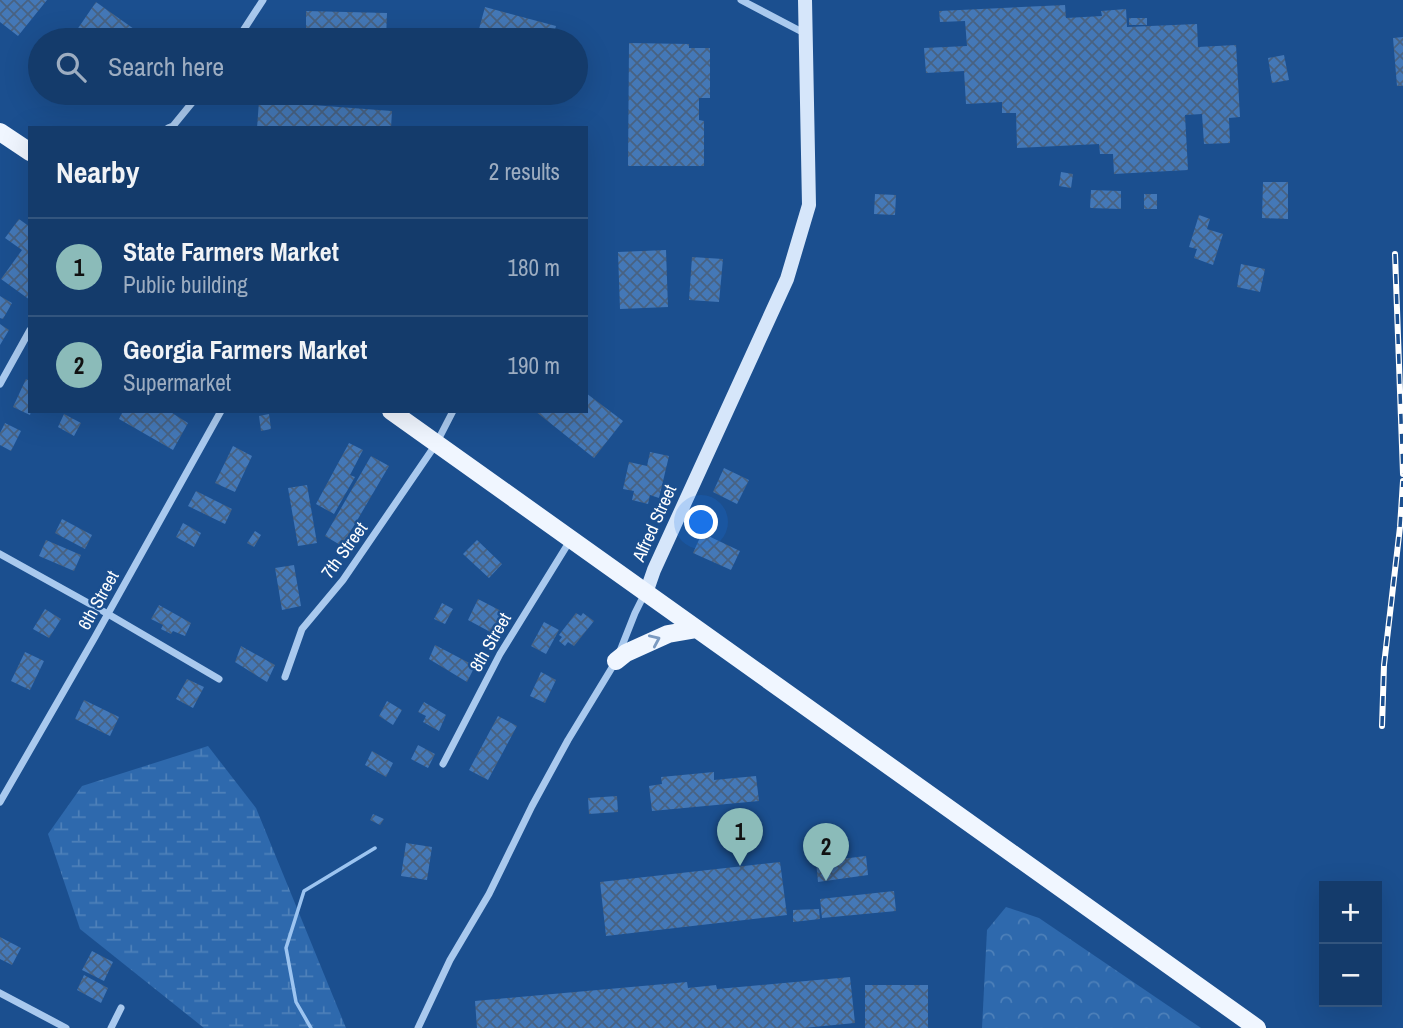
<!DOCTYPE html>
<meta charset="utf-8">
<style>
:root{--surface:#143b6b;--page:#1d4271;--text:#f1f3f6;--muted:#9dadc1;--line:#33557e;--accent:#8bbbb9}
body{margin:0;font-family:"Archivo Narrow",sans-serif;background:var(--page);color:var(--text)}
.controls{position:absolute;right:21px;bottom:21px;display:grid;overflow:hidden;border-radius:0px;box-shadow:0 7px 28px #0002}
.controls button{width:63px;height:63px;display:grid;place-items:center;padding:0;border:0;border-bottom:2px solid var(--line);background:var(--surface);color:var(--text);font:35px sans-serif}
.you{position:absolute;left:702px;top:523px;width:24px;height:24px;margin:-18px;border:5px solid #fff;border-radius:50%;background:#1a73e8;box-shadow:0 0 0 10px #1a73e833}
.badge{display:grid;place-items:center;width:46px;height:46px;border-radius:50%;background:var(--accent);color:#111;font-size:23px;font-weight:700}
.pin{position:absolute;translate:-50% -58px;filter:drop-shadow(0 2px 4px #0008)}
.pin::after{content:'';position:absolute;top:37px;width:24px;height:21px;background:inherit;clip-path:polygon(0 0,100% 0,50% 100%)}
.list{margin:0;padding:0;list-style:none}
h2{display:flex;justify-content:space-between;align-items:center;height:91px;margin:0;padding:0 28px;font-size:30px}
h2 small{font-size:23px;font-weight:400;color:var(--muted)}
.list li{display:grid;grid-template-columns:46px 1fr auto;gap:21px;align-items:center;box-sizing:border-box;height:98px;padding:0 28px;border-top:2px solid var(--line)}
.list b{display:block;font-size:26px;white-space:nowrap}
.list p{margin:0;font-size:23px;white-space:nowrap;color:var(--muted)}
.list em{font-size:23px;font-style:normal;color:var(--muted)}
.icon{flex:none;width:38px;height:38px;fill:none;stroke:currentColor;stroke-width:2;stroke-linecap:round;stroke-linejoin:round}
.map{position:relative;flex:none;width:1403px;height:1028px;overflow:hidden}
.search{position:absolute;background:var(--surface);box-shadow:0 7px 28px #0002;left:28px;top:28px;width:560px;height:77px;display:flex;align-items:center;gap:18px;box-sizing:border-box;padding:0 24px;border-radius:38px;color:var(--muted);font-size:26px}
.panel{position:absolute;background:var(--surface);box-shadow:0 7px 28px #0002;left:28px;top:126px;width:560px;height:287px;border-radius:0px}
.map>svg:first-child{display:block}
</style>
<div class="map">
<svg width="1403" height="1028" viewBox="0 0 1403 1028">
<defs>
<pattern id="forest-crowns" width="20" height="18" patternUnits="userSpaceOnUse" patternTransform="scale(1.75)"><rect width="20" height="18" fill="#2e69ad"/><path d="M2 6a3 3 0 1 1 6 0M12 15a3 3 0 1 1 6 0" fill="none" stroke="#4d80b9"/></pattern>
<pattern id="wetland-marsh" width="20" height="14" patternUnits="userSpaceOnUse" patternTransform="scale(1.75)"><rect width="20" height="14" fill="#2e69ad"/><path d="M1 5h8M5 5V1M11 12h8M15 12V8" fill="none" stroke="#4d80b9"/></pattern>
<pattern id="building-cross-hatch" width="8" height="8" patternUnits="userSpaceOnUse" patternTransform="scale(1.75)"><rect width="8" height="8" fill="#4478b7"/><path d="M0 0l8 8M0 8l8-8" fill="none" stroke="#486282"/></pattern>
</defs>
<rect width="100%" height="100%" fill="#1b4f8f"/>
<!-- forest -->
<path fill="url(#forest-crowns)" d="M1006 907 1039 918 1201 1028H982L987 930Z"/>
<!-- wetland -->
<path fill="url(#wetland-marsh)" d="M208 746 256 808 346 1028H204L80 929 48 834 82 786Z"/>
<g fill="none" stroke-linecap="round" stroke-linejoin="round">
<!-- stream -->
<path stroke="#9cc4f0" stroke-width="3.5" d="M311 1028 296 1002 286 948 304 891 375 848"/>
</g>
<!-- building -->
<path fill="url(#building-cross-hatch)" d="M0 0H47L18 36 0 22Z
M96 2 141 34 136 40H70Z
M1065 5 1066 18 1102 16 1101 11 1126 9 1127 27 1197 24 1198 47 1236 45 1240 117 1229 118 1230 143 1204 144 1202 114 1185 115 1188 170 1114 174 1113 154H1100L1099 144 1017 148 1016 113H1002V102L966 104 964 71 926 73 924 48 967 46 965 21 940 22 939 11Z
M485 7 556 26 552 40H476Z
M306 11 387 13 386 40H306Z
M1129 18H1147V25H1129Z
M1403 37V86H1397L1393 38Z
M629 43 689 44V48H710V98H699V120L704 121V166H628Z
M1284 55 1289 80 1272 83 1268 58Z
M259 101 392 111 391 128H257Z
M1061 172 1073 174 1071 188 1059 186Z
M1263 182H1288V219L1262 218Z
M1091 190 1121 191V209L1090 208Z
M875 194 896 195 895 215 874 214Z
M1144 194H1157V209H1144Z
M1199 215 1210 219 1207 229 1223 234 1213 265 1194 258 1197 249 1189 247Z
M19 219 30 227V300L1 279 22 250 5 238Z
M666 250 668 307 620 309 618 252Z
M692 257 723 259 719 302 689 300Z
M1241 264 1265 269 1260 292 1237 287Z
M0 296 12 303 3 319 0 318Z
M0 324 9 330 0 345Z
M26 379 30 381V411H31L30 415 13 407Z
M586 393 623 421 594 458 535 411H586Z
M123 411H169L188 423 173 450 119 419Z
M64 414 81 423 74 436 58 427Z
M269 414 271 429 261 431 259 416Z
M5 423 21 431 11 451 0 445V433Z
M349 443 363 450 350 475 355 477 334 514 316 504Z
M233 446 252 456 235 492 215 483Z
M650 452 669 456 659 498 650 495 648 504 632 500 634 491 623 489 629 462 647 466Z
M371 456 389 466 342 546 325 536Z
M724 468 749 480 737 504 713 492Z
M307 485 317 543 298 546 288 488Z
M196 491 232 509 225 524 188 506Z
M62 519 92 535 85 549 55 533Z
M183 523 201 533 194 547 176 537Z
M255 531 261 535 254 547 247 543Z
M702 533 740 551 731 570 693 553Z
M46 540 81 555 74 571 39 556Z
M477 540 502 564 489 578 463 554Z
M294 565 301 606 282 610 275 568Z
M478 599 505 613 494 634 468 620Z
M442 603 453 609 445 624 434 619Z
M159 605 191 623 185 636 173 631 171 634 161 629 163 625 151 619Z
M45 609 61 619 49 638 33 629Z
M576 613 581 616 583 613 594 621 574 646 568 642 565 646 559 641 562 637 559 635Z
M544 622 559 630 546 654 531 646Z
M435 645 475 666 467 682 429 659Z
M241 646 275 665 267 682 235 662Z
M25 652 44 661 30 690 11 681Z
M541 672 556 680 545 703 530 696Z
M187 679 204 687 193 708 176 699Z
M84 700 119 717 110 736 75 719Z
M387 701 402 710 393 725 379 716Z
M424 702 446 715 439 731 423 722 426 716 418 712Z
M498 716 517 726 488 780 469 770Z
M418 745 435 754 428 768 411 759Z
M372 751 393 763 386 777 365 765Z
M714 772V780L756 776 759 801 652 811 649 786 662 784 661 777Z
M617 796 618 812 589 814 588 798Z
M373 814 384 819 380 825 370 820Z
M406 843 432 847 427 880 401 876Z
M866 856 868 875 818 882 816 862Z
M780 862 787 915 606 936 600 882Z
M894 891 896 911 822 918 820 899Z
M819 909 820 919 793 922V910Z
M0 937 21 948 12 965 0 959Z
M92 951 113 962 104 981 82 970Z
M84 975 108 988 101 1003 77 990Z
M850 977 855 1023 803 1028H477L475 1001 687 982 688 988 716 985 717 989Z
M865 985H928V1028H865Z"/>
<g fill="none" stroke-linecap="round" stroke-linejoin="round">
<!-- minor -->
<path stroke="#a9c9ee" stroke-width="7" d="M741 0 806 34
M237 40 263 0
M168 128 173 126 200 93
M0 384 30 330
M0 554 108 614 219 679
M285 677 302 629 343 580 436 444 453 411
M443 764 500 654 571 539
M0 802 95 637 221 411
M0 993 66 1028
M111 1028 121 1008
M418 1028 450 960 489 894 532 806 568 740 616 661 635 613 645 593"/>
<!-- secondary -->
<path stroke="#d6e6fa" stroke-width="14" d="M646 593 654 570 787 279 809 205 805 0"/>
<!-- primary -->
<path stroke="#f0f6ff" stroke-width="18" d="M0 132 30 152
M391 411 1257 1028
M616 661 626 653 668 634 697 629"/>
<defs>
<path id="rail" d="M1395 254 1403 474
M1382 726 1384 665 1400 527 1403 481"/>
</defs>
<!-- rail casing -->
<use href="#rail" stroke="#fff" stroke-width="6"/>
<!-- rail -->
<use href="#rail" stroke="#1b4f8f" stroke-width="3.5" stroke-dasharray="10" stroke-linecap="butt"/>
</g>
<!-- one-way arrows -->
<defs><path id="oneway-chevron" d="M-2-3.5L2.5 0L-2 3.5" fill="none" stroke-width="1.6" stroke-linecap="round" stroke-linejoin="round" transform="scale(1.75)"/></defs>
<use stroke="#7b9ac1" href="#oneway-chevron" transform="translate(655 640) rotate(-24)"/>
<g text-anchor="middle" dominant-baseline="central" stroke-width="5" stroke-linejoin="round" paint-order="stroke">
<!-- street labels -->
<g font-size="18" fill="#fff" stroke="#1b4f8f">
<text transform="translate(654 523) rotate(-66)">Alfred Street</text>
<text transform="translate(344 550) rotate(-54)">7th Street</text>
<text transform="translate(98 600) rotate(-61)">6th Street</text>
<text transform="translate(490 642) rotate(-60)">8th Street</text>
</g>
</g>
</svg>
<div class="controls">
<button>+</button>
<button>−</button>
</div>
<div class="you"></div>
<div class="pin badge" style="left:740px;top:866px">1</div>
<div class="pin badge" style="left:826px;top:881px">2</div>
<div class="search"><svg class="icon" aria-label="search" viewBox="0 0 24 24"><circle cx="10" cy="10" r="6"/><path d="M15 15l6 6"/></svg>Search here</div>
<section class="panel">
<h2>Nearby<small>2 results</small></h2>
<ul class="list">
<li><span class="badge">1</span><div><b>State Farmers Market</b><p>Public building</p></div><em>180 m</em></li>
<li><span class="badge">2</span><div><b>Georgia Farmers Market</b><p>Supermarket</p></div><em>190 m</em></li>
</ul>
</section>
</div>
